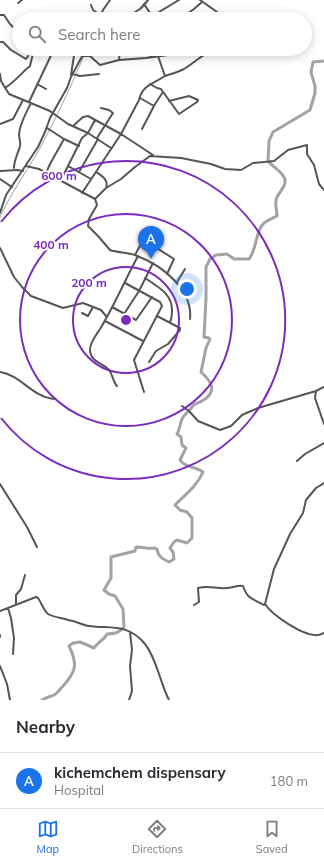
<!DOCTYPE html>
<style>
:root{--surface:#fff;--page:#f7f7f7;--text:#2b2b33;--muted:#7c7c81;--line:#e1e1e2;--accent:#1a73e8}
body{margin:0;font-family:Mulish,sans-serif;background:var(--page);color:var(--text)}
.you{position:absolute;left:187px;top:289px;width:14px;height:14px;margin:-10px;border:3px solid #fff;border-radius:50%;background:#1a73e8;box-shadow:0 0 0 6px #1a73e833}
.badge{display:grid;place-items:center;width:26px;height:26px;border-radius:50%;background:var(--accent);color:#fff;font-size:13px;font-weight:700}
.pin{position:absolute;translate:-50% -33px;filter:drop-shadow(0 1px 2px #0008)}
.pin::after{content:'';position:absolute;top:21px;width:14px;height:12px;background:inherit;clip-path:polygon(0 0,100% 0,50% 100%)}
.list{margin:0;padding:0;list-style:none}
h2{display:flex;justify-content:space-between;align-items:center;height:52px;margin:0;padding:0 16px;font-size:17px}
h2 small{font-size:13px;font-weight:400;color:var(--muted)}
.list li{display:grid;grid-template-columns:26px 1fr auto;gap:12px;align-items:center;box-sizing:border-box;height:56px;padding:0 16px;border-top:1px solid var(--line)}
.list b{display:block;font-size:15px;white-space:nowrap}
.list p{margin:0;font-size:13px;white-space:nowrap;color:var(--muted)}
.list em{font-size:13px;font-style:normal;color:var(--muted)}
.icon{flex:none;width:22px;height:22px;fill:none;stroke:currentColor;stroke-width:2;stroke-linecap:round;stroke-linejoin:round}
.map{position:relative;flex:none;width:324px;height:700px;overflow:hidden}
.search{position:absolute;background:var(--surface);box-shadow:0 2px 10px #0003;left:12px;right:12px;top:12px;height:44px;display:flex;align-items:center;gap:10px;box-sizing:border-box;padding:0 14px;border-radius:22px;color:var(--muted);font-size:15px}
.sheet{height:108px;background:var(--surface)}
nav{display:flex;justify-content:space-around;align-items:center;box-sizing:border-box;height:56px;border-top:1px solid var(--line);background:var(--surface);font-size:11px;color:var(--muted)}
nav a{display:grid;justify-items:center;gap:2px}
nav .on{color:var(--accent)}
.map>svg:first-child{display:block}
</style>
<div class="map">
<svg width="324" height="700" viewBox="0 0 324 700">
<rect width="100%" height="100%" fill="#fff"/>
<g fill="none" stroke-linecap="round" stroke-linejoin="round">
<!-- stream -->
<path stroke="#a3a3a3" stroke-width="1" d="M141 9 145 6 148 1
M121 19 131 14
M0 217C11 193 27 171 40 148 57 117 72 84 86 51"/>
<!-- river -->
<path stroke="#a3a3a3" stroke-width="3" d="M42 700C46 697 50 697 54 695 58 693 59 690 63 686 76 672 78 664 69 646L73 643 80 642 94 648C98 642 104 640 107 634 114 634 119 633 124 627L123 609 115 596 109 594 104 590 111 578V557L135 551 136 547C143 547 148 549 155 548L157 549C158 557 163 559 169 562L174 559 173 552 170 548 174 542 177 540 187 543 192 538V518L187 512 180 510 175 505C185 495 197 486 203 472 195 466 185 468 180 460L186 448 182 445 181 437 177 434C180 429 180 424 182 419 184 415 189 411 192 407 194 404 198 403 202 401 218 392 212 382 201 372L206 348 210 339 209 338 204 337 206 298V267L210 259 216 255 227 254 234 259H249C257 249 255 233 263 224 266 221 273 218 277 216 277 209 274 204 277 197 280 191 288 184 284 177 281 171 273 167 268 161L269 141 273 132 310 110 315 93V86L311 72 313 62 324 61"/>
<!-- minor -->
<path stroke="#555" stroke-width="2" d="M200 0 227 19
M18 3 22 0
M144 4 150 13 154 15 179 0
M91 5 93 10 100 15
M0 15H4L10 24 19 33
M99 19 103 10 110 0
M124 19 140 9 148 0
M180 19 194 9 202 2
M0 42H3L11 50 26 59 33 49
M131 49 132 50
M83 56H90L100 65 119 60 146 58 168 55
M150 57 153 49
M119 60 120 49
M0 74 1 81 9 94 50 111 68 124 88 133 111 148
M73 74 80 76 99 74
M71 75 75 49
M165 76C171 74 178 72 184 69 194 63 202 55 213 49
M37 84 46 89
M150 84 157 88 161 89 179 114 197 102 198 100 189 96 169 101
M5 88C16 81 21 73 30 66L34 49
M140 98 154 106
M29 102 54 49
M0 124 13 119 23 100
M73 126 83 117 88 116 121 134 153 155
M47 128 64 139 79 146
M142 129 155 104 163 92
M97 138 113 113 109 110 101 108
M26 166 39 169 95 199 97 205 89 219 88 226 98 236 110 250C119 253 129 252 137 256 162 265 193 290 190 319
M68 166 91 179
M14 168C14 160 18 154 20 146 21 143 19 138 19 134 20 123 26 113 31 103
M0 171 17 170 23 171
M79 172 98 139
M96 172C102 176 109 180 106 188
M46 173 50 164 64 139
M0 179 12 187
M61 180 82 138 88 133 95 120
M82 193 121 134 139 100C142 85 155 83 165 76L158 56
M95 199 106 188 121 179 135 167 150 156 181 158 211 164 225 169 241 170 253 163 274 161 288 150 307 145V154L314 165 319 184 324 190
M0 213 6 195 38 147 45 132 50 118 67 88 71 77 86 49
M0 248 14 277 22 287 31 296 63 308 83 303 101 310 106 316
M135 255 142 242 152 245 174 259 167 274
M145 278C158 287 171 293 172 309 172 314 172 318 170 322
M177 282 185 269
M125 283 160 302 162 306 134 360 144 392
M112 307 136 320 152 297
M82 313 88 316 93 307
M124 314 139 291 153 263
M105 321 143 341
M149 362 156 351 168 344 180 330V328L157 316
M0 372C21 375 33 398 55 399
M117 386C113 382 113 375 109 370 103 363 91 362 90 351 89 344 96 335 100 329 114 306 125 280 138 256
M324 387 316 391 315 398 324 424
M182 406 189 411 198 421 220 430 231 426 242 415 258 408 316 391
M297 461 305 454 324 443
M324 483 316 488 306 500 303 513 290 534 274 569 265 604C272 615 304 637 318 635 320 635 322 634 324 633
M0 484 27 527 37 547
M16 604V595L21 589 25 575
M194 605 199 602 198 588C208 585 217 589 227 588 232 588 237 585 243 586 248 600 252 598 264 605
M8 608 11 618 14 638 13 654
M0 611 36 597 38 598C41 602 44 611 48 614 53 617 62 618 68 620 76 621 82 625 89 626 111 629 128 623 145 644 157 659 160 683 169 700
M0 635V637
M0 666 7 684 10 700
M129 700 132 691 130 666 132 650 130 632"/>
</g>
<!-- distance rings -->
<g fill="none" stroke="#7b2cbf" stroke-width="2">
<circle cx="126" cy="320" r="53"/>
<circle cx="126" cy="320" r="106"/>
<path d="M1 222A159 159 0 1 1 1 418"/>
</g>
<circle cx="126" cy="320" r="6" fill="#7b2cbf" stroke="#fff" stroke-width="2"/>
<g font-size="12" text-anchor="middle" font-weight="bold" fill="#7b2cbf" stroke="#fff" stroke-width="4" stroke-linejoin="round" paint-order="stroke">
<text x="59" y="180">600 m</text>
<text x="51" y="249">400 m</text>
<text x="89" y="287">200 m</text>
</g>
</svg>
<div class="you"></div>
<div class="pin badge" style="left:151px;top:259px">A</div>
<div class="search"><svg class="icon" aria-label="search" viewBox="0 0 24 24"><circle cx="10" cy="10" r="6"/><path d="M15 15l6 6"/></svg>Search here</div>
</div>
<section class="sheet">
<h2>Nearby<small></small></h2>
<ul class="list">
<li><span class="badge">A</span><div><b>kichemchem dispensary</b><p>Hospital</p></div><em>180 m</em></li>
</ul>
</section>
<nav>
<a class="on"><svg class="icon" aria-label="map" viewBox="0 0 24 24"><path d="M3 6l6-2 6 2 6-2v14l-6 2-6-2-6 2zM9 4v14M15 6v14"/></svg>Map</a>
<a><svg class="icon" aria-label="directions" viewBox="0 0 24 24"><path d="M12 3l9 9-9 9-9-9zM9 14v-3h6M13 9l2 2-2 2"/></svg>Directions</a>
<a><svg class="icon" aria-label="saved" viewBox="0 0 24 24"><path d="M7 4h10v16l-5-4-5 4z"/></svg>Saved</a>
</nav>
